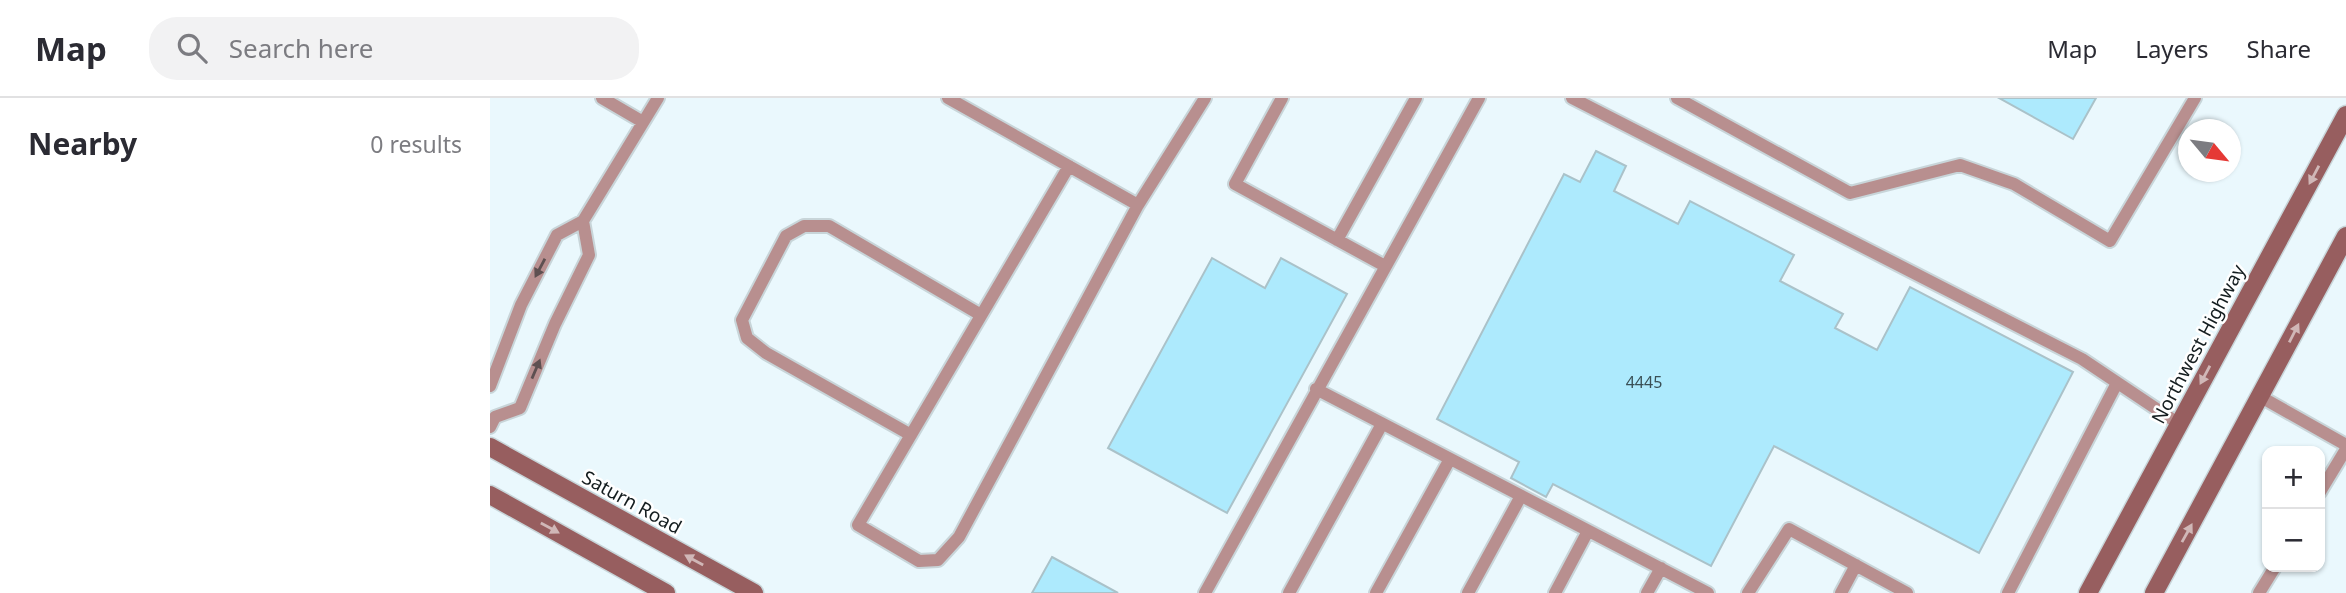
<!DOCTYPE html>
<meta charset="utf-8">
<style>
:root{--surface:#fff;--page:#f2f2f3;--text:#2b2b33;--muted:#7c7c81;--line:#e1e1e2}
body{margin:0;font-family:"Noto Sans",sans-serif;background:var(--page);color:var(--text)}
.controls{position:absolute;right:21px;bottom:21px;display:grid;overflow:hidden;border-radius:14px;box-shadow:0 2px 5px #0004}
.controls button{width:63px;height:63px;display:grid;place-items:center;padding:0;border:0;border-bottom:2px solid var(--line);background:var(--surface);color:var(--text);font:35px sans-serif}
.compass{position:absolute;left:1688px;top:21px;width:63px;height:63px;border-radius:50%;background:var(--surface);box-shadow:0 2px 5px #0004;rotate:119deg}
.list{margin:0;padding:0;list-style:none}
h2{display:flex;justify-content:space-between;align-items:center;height:91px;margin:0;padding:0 28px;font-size:30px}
h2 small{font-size:23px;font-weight:400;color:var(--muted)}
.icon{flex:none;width:38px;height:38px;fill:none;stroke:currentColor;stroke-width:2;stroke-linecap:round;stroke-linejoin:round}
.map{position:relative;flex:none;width:1856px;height:495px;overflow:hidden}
header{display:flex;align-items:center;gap:42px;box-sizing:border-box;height:98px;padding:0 35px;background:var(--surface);border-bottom:2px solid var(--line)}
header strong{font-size:33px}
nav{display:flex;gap:38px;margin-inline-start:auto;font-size:24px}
.search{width:490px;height:63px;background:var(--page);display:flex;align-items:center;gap:18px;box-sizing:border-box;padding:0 24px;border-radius:28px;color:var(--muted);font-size:26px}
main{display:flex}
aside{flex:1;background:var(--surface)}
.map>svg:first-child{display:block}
</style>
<header>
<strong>Map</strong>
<div class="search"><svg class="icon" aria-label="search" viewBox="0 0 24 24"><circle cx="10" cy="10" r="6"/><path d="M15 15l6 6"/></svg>Search here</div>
<nav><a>Map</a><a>Layers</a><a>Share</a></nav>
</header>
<main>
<aside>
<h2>Nearby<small>0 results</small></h2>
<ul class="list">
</ul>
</aside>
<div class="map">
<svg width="1856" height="495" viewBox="0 0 1856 495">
<rect width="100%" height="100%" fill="#eaf8fd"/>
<!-- building -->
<path fill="#adeafd" stroke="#aac2c9" stroke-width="2" d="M1509 0H1606L1583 41Z
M1106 53 1136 68 1124 93 1188 126 1200 103 1304 157 1290 183 1353 216 1345 230 1387 252 1420 189 1583 274 1489 455 1284 348 1221 468 1063 386 1056 399 1021 380 1029 364 947 321 1074 76 1090 84Z
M722 160 775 190 791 160 857 196 737 415 618 350Z
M562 459 628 495H542Z"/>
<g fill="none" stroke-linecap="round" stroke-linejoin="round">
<defs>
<path id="lane" d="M112 0 153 24
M458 0 648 107 715 0
M792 0 745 86 895 168
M1082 0 1592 261 1689 326
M1187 0 1360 95 1470 67 1524 86 1620 143 1705 0
M579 68 368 427 429 463 448 462 469 439 648 107
M93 123 168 0
M847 142 926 0
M0 288 31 207 67 137 93 123 99 157 65 226 30 310 5 319 0 329
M826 291 1218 495
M1771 299 1856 347
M421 337 276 255 257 240 252 222 296 138 314 128H339L491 217
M1830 394 1856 351
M715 495 989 0
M799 495 892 326
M886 495 960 361
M978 495 1031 398
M1065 495 1098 433
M1157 495 1171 470
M1258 495 1299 431 1417 495
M1351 495 1366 467
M1518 495 1627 285
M1769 495 1785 469"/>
<path id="secondary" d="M0 349 264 495
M0 397 176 495
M1598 495 1856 17
M1664 495 1856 138"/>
</defs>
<!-- lane casing -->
<use href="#lane" stroke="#c8d5d9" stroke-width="16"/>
<!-- secondary casing -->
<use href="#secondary" stroke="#c8d5d9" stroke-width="21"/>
<!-- lane -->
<use href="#lane" stroke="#b88f8f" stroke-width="12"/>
<!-- secondary -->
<use href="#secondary" stroke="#975e5f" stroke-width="18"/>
</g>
<!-- one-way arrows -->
<defs><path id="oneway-solid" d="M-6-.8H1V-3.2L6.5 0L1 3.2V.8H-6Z" transform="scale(1.75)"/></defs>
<g fill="#d0b7b7">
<use href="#oneway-solid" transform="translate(1824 77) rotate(118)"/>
<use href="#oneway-solid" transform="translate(1804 235) rotate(-63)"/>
<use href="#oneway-solid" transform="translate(1715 277) rotate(118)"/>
<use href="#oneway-solid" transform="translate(60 430) rotate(29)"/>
<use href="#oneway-solid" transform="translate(1697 435) rotate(-61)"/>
<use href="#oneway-solid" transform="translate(204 462) rotate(-151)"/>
</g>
<g fill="#5e5051">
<use href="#oneway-solid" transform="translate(50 170) rotate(118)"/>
<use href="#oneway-solid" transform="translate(46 271) rotate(-67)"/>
</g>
<g text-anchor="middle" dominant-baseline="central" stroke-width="5" stroke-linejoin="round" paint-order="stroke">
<!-- number labels -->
<g font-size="16" fill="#3a5056">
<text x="1154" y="284">4445</text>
</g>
<!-- street labels -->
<g font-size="19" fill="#141d1f" stroke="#fff">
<text transform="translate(1708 246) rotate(-62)">Northwest Highway</text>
<text transform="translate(142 404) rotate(29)">Saturn Road</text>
</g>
</g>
</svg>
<div class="controls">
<button>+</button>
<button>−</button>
</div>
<svg class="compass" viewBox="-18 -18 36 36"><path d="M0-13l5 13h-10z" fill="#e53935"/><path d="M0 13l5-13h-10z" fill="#7c7c81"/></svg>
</div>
</main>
